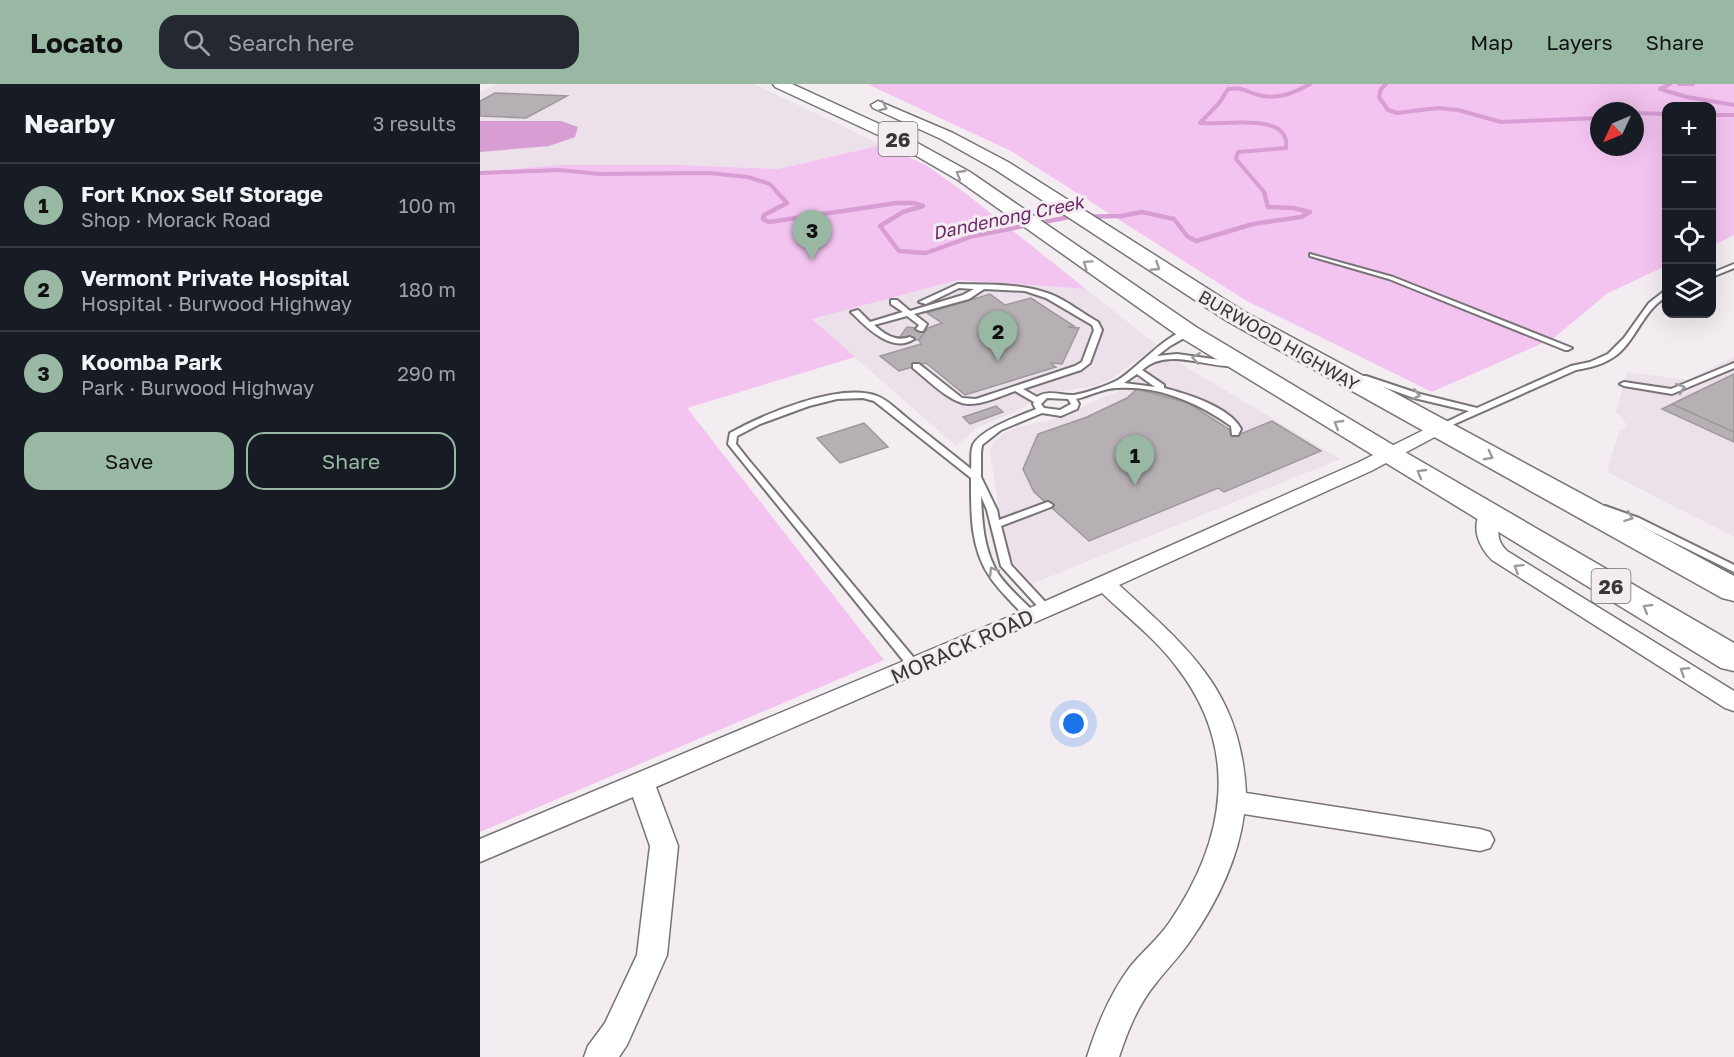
<!DOCTYPE html>
<meta charset="utf-8">
<style>
:root{--surface:#171b24;--page:#242831;--text:#f1f3f6;--muted:#9ea1a6;--line:#363941;--accent:#98b8a3}
body{margin:0;font-family:"Golos Text",sans-serif;background:var(--page);color:var(--text)}
.controls{position:absolute;right:18px;top:18px;display:grid;overflow:hidden;border-radius:12px;box-shadow:0 6px 24px #0002}
.controls button{width:54px;height:54px;display:grid;place-items:center;padding:0;border:0;border-bottom:2px solid var(--line);background:var(--surface);color:var(--text);font:30px sans-serif}
.compass{position:absolute;left:1110px;top:18px;width:54px;height:54px;border-radius:50%;background:var(--surface);box-shadow:0 6px 24px #0002;rotate:226deg}
.you{position:absolute;left:594px;top:640px;width:21px;height:21px;margin:-15px;border:4px solid #fff;border-radius:50%;background:#1a73e8;box-shadow:0 0 0 9px #1a73e833}
.badge{display:grid;place-items:center;width:39px;height:39px;border-radius:50%;background:var(--accent);color:#111;font-size:20px;font-weight:700}
.pin{position:absolute;translate:-50% -50px;filter:drop-shadow(0 2px 3px #0008)}
.pin::after{content:'';position:absolute;top:32px;width:21px;height:18px;background:inherit;clip-path:polygon(0 0,100% 0,50% 100%)}
.list{margin:0;padding:0;list-style:none}
h2{display:flex;justify-content:space-between;align-items:center;height:78px;margin:0;padding:0 24px;font-size:26px}
h2 small{font-size:20px;font-weight:400;color:var(--muted)}
.list li{display:grid;grid-template-columns:39px 1fr auto;gap:18px;align-items:center;box-sizing:border-box;height:84px;padding:0 24px;border-top:2px solid var(--line)}
.list b{display:block;font-size:22px;white-space:nowrap}
.list p{margin:0;font-size:20px;white-space:nowrap;color:var(--muted)}
.list em{font-size:20px;font-style:normal;color:var(--muted)}
.actions{display:flex;gap:12px;padding:18px 24px}
.actions a{flex:1;padding:14px 0;border:2px solid var(--accent);border-radius:18px;text-align:center;font-size:21px;color:var(--accent)}
.actions .main{background:var(--accent);color:#111}
.icon{flex:none;width:33px;height:33px;fill:none;stroke:currentColor;stroke-width:2;stroke-linecap:round;stroke-linejoin:round}
.map{position:relative;flex:none;width:1254px;height:973px;overflow:hidden}
header{display:flex;align-items:center;gap:36px;box-sizing:border-box;height:84px;padding:0 30px;background:var(--accent);color:#111}
header strong{font-size:28px}
nav{display:flex;gap:33px;margin-inline-start:auto;font-size:21px}
.search{width:420px;height:54px;background:var(--page);display:flex;align-items:center;gap:15px;box-sizing:border-box;padding:0 21px;border-radius:18px;color:var(--muted);font-size:22px}
main{display:flex}
aside{flex:1;background:var(--surface)}
.map>svg:first-child{display:block}
</style>
<header>
<strong>Locato</strong>
<div class="search"><svg class="icon" aria-label="search" viewBox="0 0 24 24"><circle cx="10" cy="10" r="6"/><path d="M15 15l6 6"/></svg>Search here</div>
<nav><a>Map</a><a>Layers</a><a>Share</a></nav>
</header>
<main>
<aside>
<h2>Nearby<small>3 results</small></h2>
<ul class="list">
<li><span class="badge">1</span><div><b>Fort Knox Self Storage</b><p>Shop · Morack Road</p></div><em>100 m</em></li>
<li><span class="badge">2</span><div><b>Vermont Private Hospital</b><p>Hospital · Burwood Highway</p></div><em>180 m</em></li>
<li><span class="badge">3</span><div><b>Koomba Park</b><p>Park · Burwood Highway</p></div><em>290 m</em></li>
</ul>
<div class="actions"><a class="main">Save</a><a>Share</a></div>
</aside>
<div class="map">
<svg width="1254" height="973" viewBox="0 0 1254 973">
<rect width="100%" height="100%" fill="#f3edf2"/>
<!-- built -->
<path fill="#ece0eb" d="M18 0H274L402 61 298 85 201 81H79L0 88V7Z
M478 196 606 205 677 261 631 295 615 302 564 310 535 328 498 343 476 362 331 235Z
M1254 273V453L1127 388 1139 347 1148 342 1136 328 1147 288 1207 296Z
M689 276 701 280 860 375 552 500 532 477 523 454 510 367 515 356 524 349 538 343 590 331 607 320 637 308 679 279Z"/>
<!-- green -->
<path fill="#f4c4f0" fill-rule="evenodd" d="M387 0H1254V151L1232 162V22H1186V182L1128 209 1074 254 952 308 765 216 531 67ZM1119 27H1155V63H1119Z
M402 61 446 81 484 108 606 205 478 196 332 235 375 273 207 324 404 576 0 748V88L79 81H201L298 85Z"/>
<!-- water -->
<path fill="#d89ed4" d="M0 37H81L98 43 95 53 69 62 0 68Z"/>
<g fill="none" stroke-linecap="round" stroke-linejoin="round">
<!-- stream-far1 -->
<path stroke="#d89ed4" stroke-width="4" d="M906 0 901 5 899 13 908 26 917 29 958 24 978 26 1021 38 1119 34
M1190 0 1180 5 1207 13 1254 21
M1199 0H1213
M1155 29 1186 30
M1232 31H1254
M0 89 79 86 120 90 229 89 268 93 290 100 298 109
M785 109 756 75 758 68 806 64C811 27 743 42 720 39L740 18 748 5C760 3 764 6 775 10 794 17 813 10 830 0"/>
<!-- stream -->
<path stroke="#d89ed4" stroke-width="4.5" d="M297 108 307 119 284 131 283 135 289 138 417 119H434L443 122 423 128 400 142 419 167 446 169 493 152 589 133 641 132 662 128 694 135 707 152 716 157 773 140 821 133 830 128 813 124 788 123 784 108"/>
</g>
<!-- building -->
<path fill="#b6b0b5" stroke="#9d989c" stroke-width="1.5" d="M15 9 87 12 46 34 0 32V17Z
M510 210 525 221 551 214 594 242 588 243 599 244 582 280 570 279 576 283 485 311 446 279 419 287 400 272 441 260 439 256 448 244 462 239 447 229Z
M427 243 447 245 439 256 419 254Z
M1254 290V348L1192 320 1225 304Z
M657 305 708 319 758 351 792 337 841 367 744 408 738 404 609 457 554 408 543 385 558 350 607 333 647 314Z
M1192 320 1254 348V358L1182 325Z
M516 322 523 328 490 340 483 333Z
M384 339 408 363 360 379 337 354Z"/>
<g fill="none" stroke-linecap="round" stroke-linejoin="round">
<defs>
<path id="lane" d="M830 170 913 193 1092 264 1088 266H1085L909 195 830 172Z
M1254 180V184L1232 193V189Z
M478 200C508 201 540 199 570 210 586 216 602 229 618 238L622 246 610 279 601 286 543 305 557 313C569 305 581 312 594 311 606 309 627 302 638 296 657 285 690 245 711 246V250L690 262 677 272 697 270 755 278 759 280 758 282C727 285 689 262 662 286L684 301V304C707 310 750 323 761 345L758 351H752L751 342C719 319 678 301 637 304 624 304 609 312 596 315L599 320 597 325 581 332 562 329 521 346 502 361 501 369V393L517 426 519 436 565 419 568 418 573 421 571 423 521 442 531 481 570 523 571 525 566 529 562 527 521 482 507 426 501 412C502 439 504 468 519 491 529 505 543 517 555 529L557 532 551 536 547 535C535 521 520 508 510 493 490 464 491 428 491 394L394 317 383 314 357 315 329 322 280 340 257 352 256 360 267 374 439 580 441 583 439 586H431L248 360 250 349C284 330 360 298 397 312 408 316 418 327 427 334 448 351 470 368 491 385 492 378 490 368 493 361 501 345 540 332 556 325L553 320 554 318 535 307C521 312 504 320 489 320 471 320 447 295 433 284V280H439L482 314 496 315 595 282 602 278 614 246 612 241 566 214 545 207 504 205 489 215 434 230 447 240 443 247H440L436 245 439 241 427 232 394 241C406 251 415 258 430 253L434 255C412 270 386 243 371 228L378 226 390 238 423 228 411 220V216H417L430 227 483 211 494 205 479 204 446 220 439 218ZM657 290 675 303 644 299ZM567 314 588 315 591 320 580 326 564 324 561 320Z
M1183 208H1186V213C1166 225 1159 247 1144 264 1132 278 1114 283 1096 286L961 346H955L954 344 989 327 934 314 879 294 880 292H886L940 310 997 324 1091 282 1110 278 1128 270 1144 254 1169 219Z
M1254 279V284L1192 310 1144 302 1140 300 1144 298 1191 305Z
M1125 422 1159 434 1254 481V488L1153 438 1122 427 1120 425Z"/>
<path id="street" d="M958 339 964 340 967 344 964 348 891 387 639 501C709 565 761 607 766 709L1000 745 1010 748 1014 756 1010 764 1000 767 764 730C758 776 735 822 708 860 698 874 686 886 676 899 658 921 648 946 639 973H607C617 941 630 910 650 883 662 868 678 855 689 839 746 756 761 665 696 582 675 554 647 533 622 509L176 703 198 762 187 871 147 961 139 973H104L108 962 125 939 157 871 170 762 153 713 0 778V755L543 527 877 379Z
M1009 424 1016 426C1025 438 1010 451 1027 467L1254 607V627L1245 624 1012 476C999 463 990 443 1002 426Z"/>
<path id="highway" d="M293 0H312L421 50 490 88 716 243 918 364 1254 559V587L1241 584 700 253 478 96 409 56 295 3Z
M398 17 473 49 528 78 763 227 1254 492V517L1242 514 747 237 516 86 461 55 393 24 391 21Z"/>
</defs>
<!-- lane casing -->
<use href="#lane" stroke="#787377" stroke-width="4"/>
<!-- street casing -->
<use href="#street" stroke="#787377" stroke-width="3"/>
<!-- highway casing -->
<use href="#highway" stroke="#787377" stroke-width="3"/>
<!-- lane -->
<use href="#lane" fill="#fff" fill-rule="evenodd"/>
<!-- street -->
<use href="#street" fill="#fff" fill-rule="evenodd"/>
<!-- highway -->
<use href="#highway" fill="#fff" fill-rule="evenodd"/>
</g>
<!-- one-way arrows -->
<defs><path id="oneway-chevron" d="M-2-3.5L2.5 0L-2 3.5" fill="none" stroke-width="1.6" stroke-linecap="round" stroke-linejoin="round" transform="scale(1.5)"/></defs>
<g stroke="#9c9b9c">
<use href="#oneway-chevron" transform="translate(403 23) rotate(23)"/>
<use href="#oneway-chevron" transform="translate(480 90) rotate(-149)"/>
<use href="#oneway-chevron" transform="translate(607 180) rotate(-145)"/>
<use href="#oneway-chevron" transform="translate(676 183) rotate(33)"/>
<use href="#oneway-chevron" transform="translate(716 274) rotate(-172)"/>
<use href="#oneway-chevron" transform="translate(1201 304) rotate(-19)"/>
<use href="#oneway-chevron" transform="translate(936 311) rotate(15)"/>
<use href="#oneway-chevron" transform="translate(858 340) rotate(-149)"/>
<use href="#oneway-chevron" transform="translate(1009 372) rotate(28)"/>
<use href="#oneway-chevron" transform="translate(941 389) rotate(-150)"/>
<use href="#oneway-chevron" transform="translate(1149 433) rotate(20)"/>
<use href="#oneway-chevron" transform="translate(1038 484) rotate(-148)"/>
<use href="#oneway-chevron" transform="translate(513 487) rotate(-121)"/>
<use href="#oneway-chevron" transform="translate(1167 524) rotate(-150)"/>
<use href="#oneway-chevron" transform="translate(1204 587) rotate(-148)"/>
</g>
<g text-anchor="middle" dominant-baseline="central" stroke-width="6" stroke-linejoin="round" paint-order="stroke">
<!-- far-water labels -->
<g font-size="18" font-style="italic" fill="#6b2768" stroke="#f3edf2">
<text transform="translate(528 133) rotate(-12)">Dandenong Creek</text>
</g>
<!-- far-street labels -->
<g font-size="18" fill="#3a373a" stroke="#f3edf2">
<text transform="translate(799 256) rotate(30)">BURWOOD HIGHWAY</text>
</g>
<!-- shield labels -->
<g fill="#f3edf2" stroke="#726e71" stroke-width="1.5">
<rect x="398.5" y="38" width="39" height="34" rx="4.5"/>
<rect x="1111.5" y="485" width="39" height="34" rx="4.5"/>
</g>
<g font-size="20" font-weight="bold" fill="#3a373a">
<text x="418" y="55">26</text>
<text x="1131" y="502">26</text>
</g>
<!-- street labels -->
<g font-size="21" fill="#3a373a" stroke="#f3edf2">
<text transform="translate(482 562) rotate(-24)">MORACK ROAD</text>
</g>
</g>
</svg>
<div class="controls">
<button>+</button>
<button>−</button>
<button><svg class="icon" aria-label="locate" viewBox="0 0 24 24"><circle cx="12" cy="12" r="6"/><path d="M12 2v4M12 18v4M2 12h4M18 12h4"/></svg></button>
<button><svg class="icon" aria-label="layers" viewBox="0 0 24 24"><path d="M12 4l9 5-9 5-9-5zM3 14l9 5 9-5"/></svg></button>
</div>
<svg class="compass" viewBox="-18 -18 36 36"><path d="M0-13l5 13h-10z" fill="#e53935"/><path d="M0 13l5-13h-10z" fill="#9ea1a6"/></svg>
<div class="you"></div>
<div class="pin badge" style="left:655px;top:401px">1</div>
<div class="pin badge" style="left:518px;top:277px">2</div>
<div class="pin badge" style="left:332px;top:176px">3</div>
</div>
</main>
